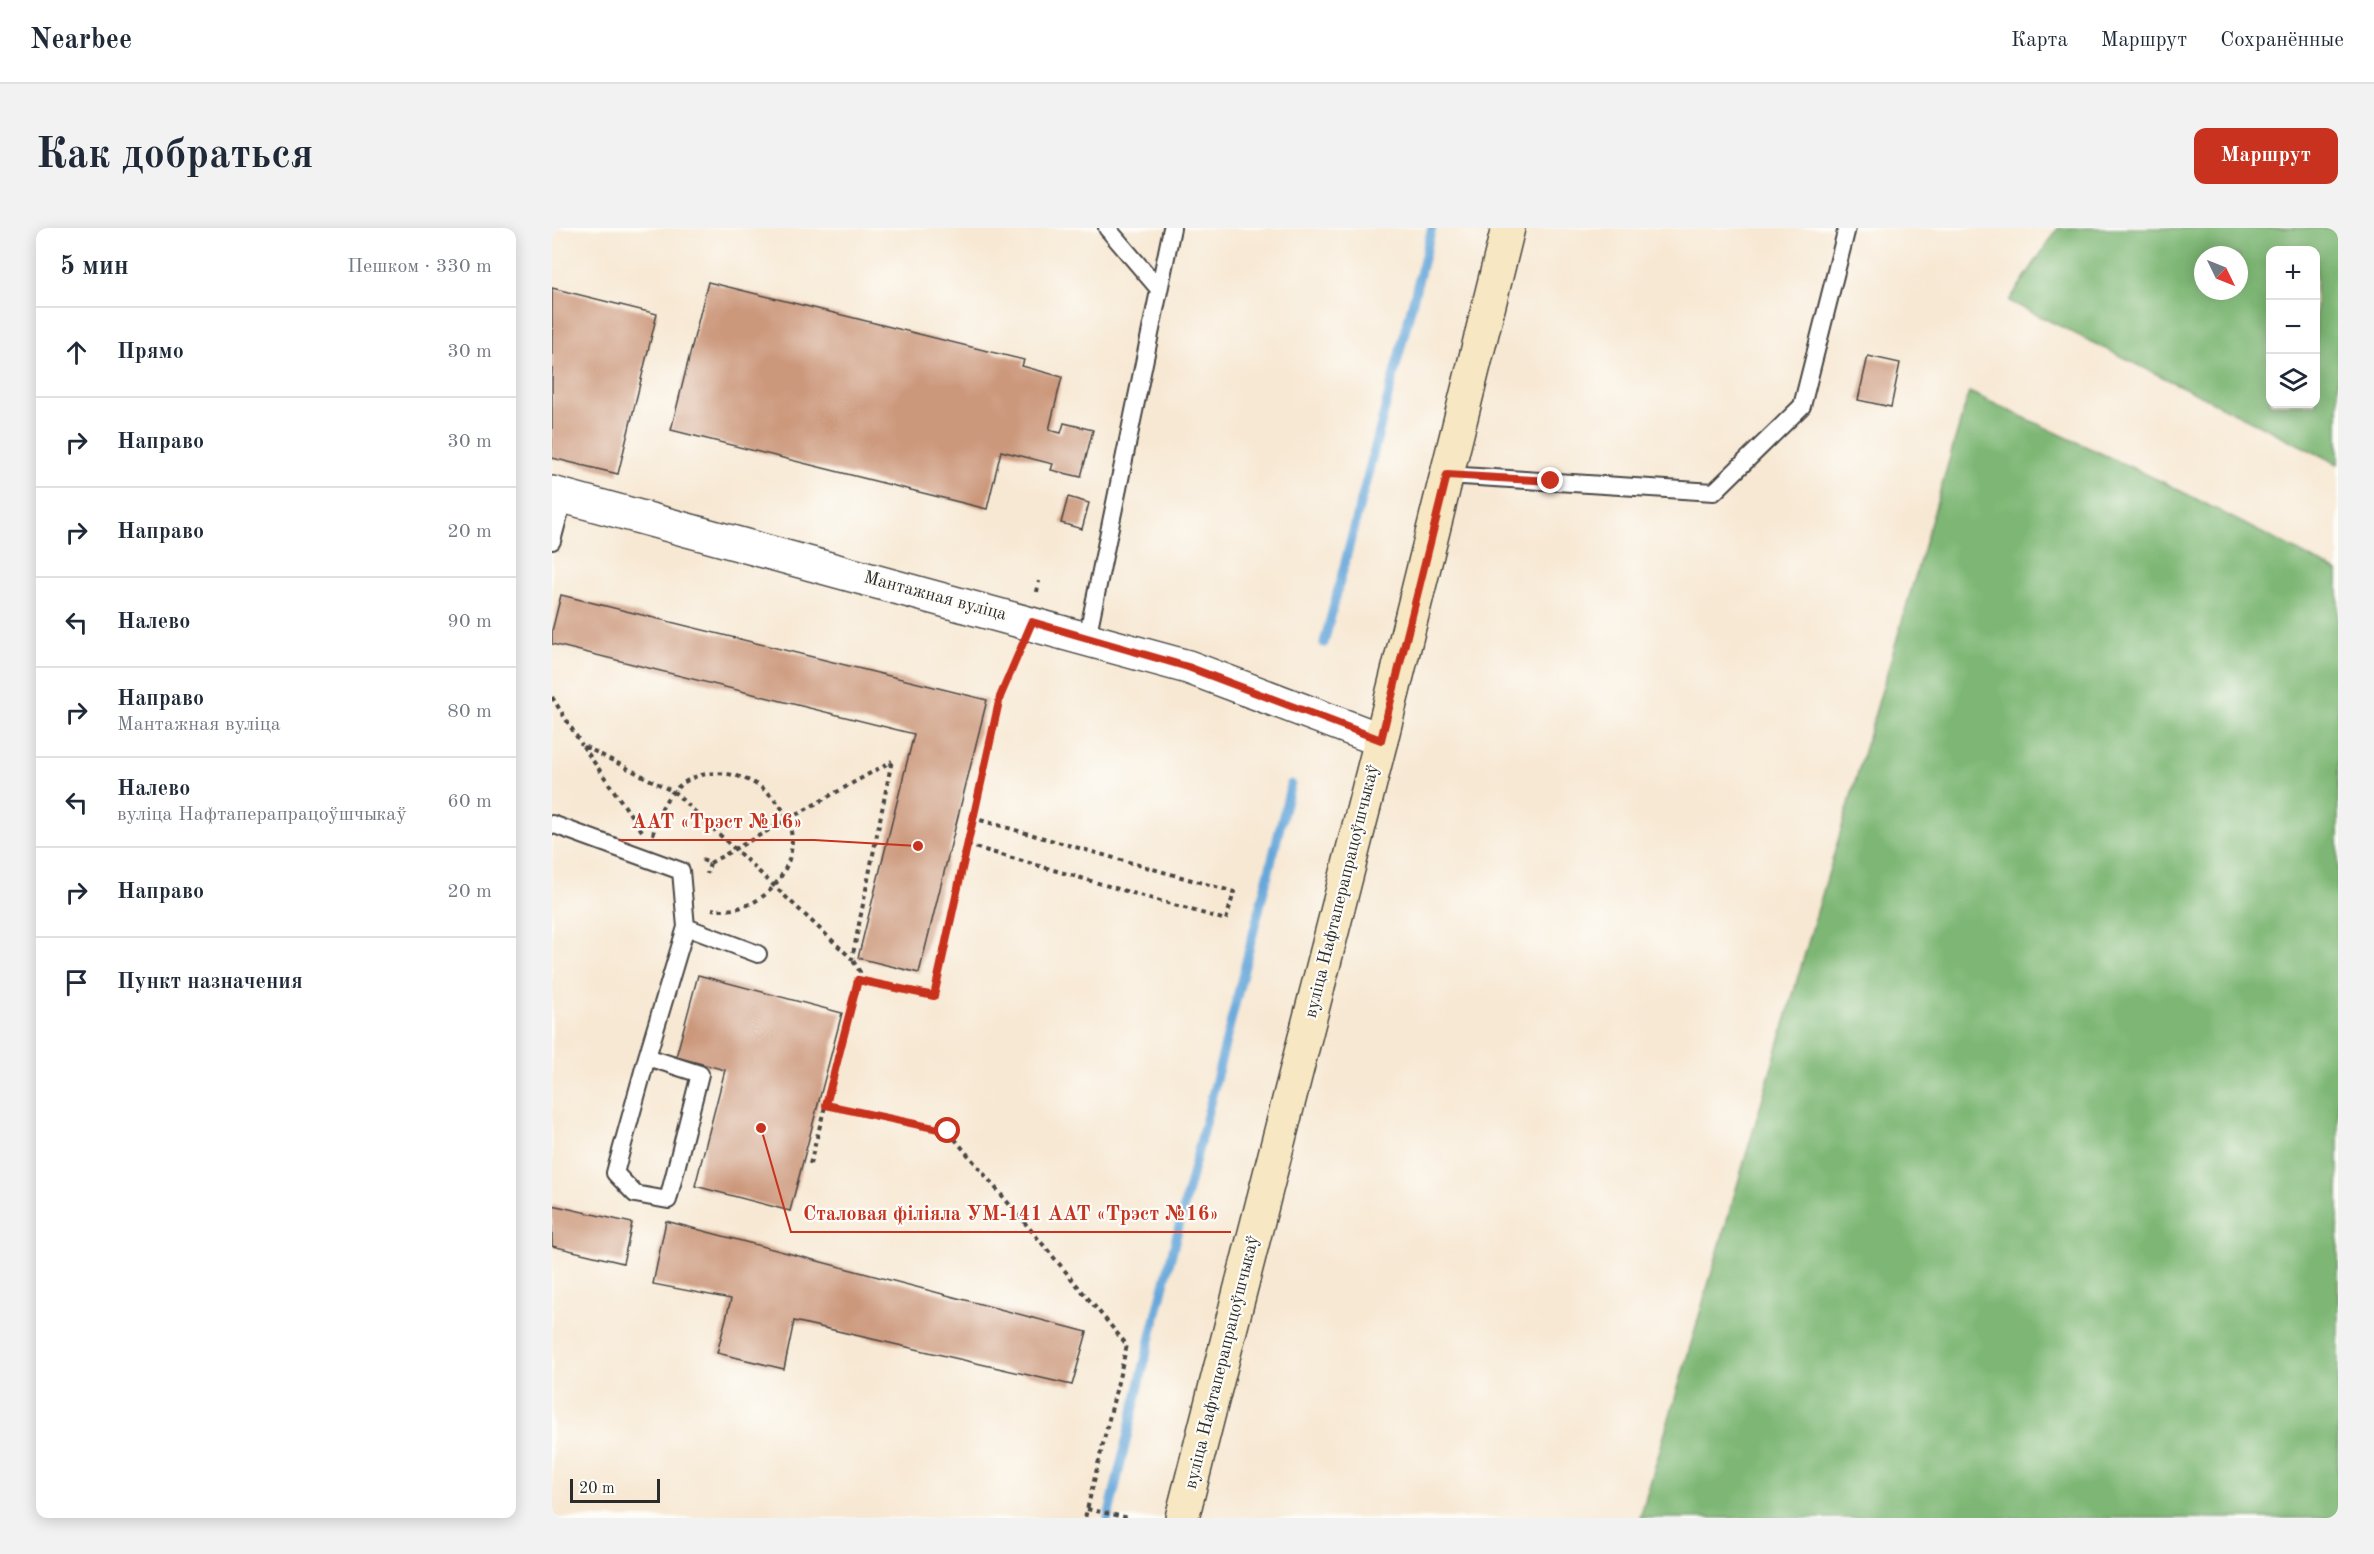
<!DOCTYPE html>
<html lang="ru">
<meta charset="utf-8">
<style>
:root{--surface:#fff;--page:#f2f2f3;--text:#1f2937;--muted:#747a83;--line:#e0e1e3;--accent:#c8321e}
body{margin:0;font-family:"Old Standard TT",serif;background:var(--page);color:var(--text)}
.controls{position:absolute;right:18px;top:18px;display:grid;overflow:hidden;border-radius:12px;box-shadow:0 3px 15px #0003}
.controls button{width:54px;height:54px;display:grid;place-items:center;padding:0;border:0;border-bottom:2px solid var(--line);background:var(--surface);color:var(--text);font:30px sans-serif}
.compass{position:absolute;left:1642px;top:18px;width:54px;height:54px;border-radius:50%;background:var(--surface);box-shadow:0 3px 15px #0003;rotate:133deg}
.scale{position:absolute;left:18px;bottom:15px;width:90px;box-sizing:border-box;padding-left:6px;border:3px solid #2b2b2b;border-top:0;font-size:16px;line-height:21px;white-space:nowrap;color:#2b2b2b;-webkit-text-stroke:4px #fdfcf7;paint-order:stroke}
.stop{position:absolute;width:18px;height:18px;margin:-14px;border:4px solid #c8321e;border-radius:50%;background:#fff}
.stop.end{background:#c8321e;border-color:#fff;box-shadow:0 2px 6px #0008}
.list{margin:0;padding:0;list-style:none}
h2{display:flex;justify-content:space-between;align-items:center;height:78px;margin:0;padding:0 24px;font-size:26px}
h2 small{font-size:20px;font-weight:400;color:var(--muted)}
.list li{display:grid;grid-template-columns:39px 1fr auto;gap:18px;align-items:center;box-sizing:border-box;height:90px;padding:0 24px;border-top:2px solid var(--line)}
.list b{display:block;font-size:22px;white-space:nowrap}
.list p{margin:0;font-size:20px;white-space:nowrap;color:var(--muted)}
.list em{font-size:20px;font-style:normal;color:var(--muted)}
.icon{flex:none;width:33px;height:33px;fill:none;stroke:currentColor;stroke-width:2;stroke-linecap:round;stroke-linejoin:round}
.map{position:relative;flex:none;width:1786px;height:1290px;overflow:hidden;border-radius:12px}
header{display:flex;align-items:center;gap:36px;box-sizing:border-box;height:84px;padding:0 30px;background:var(--surface);border-bottom:2px solid var(--line)}
header strong{font-size:28px}
nav{display:flex;gap:33px;margin-inline-start:auto;font-size:21px}
.intro{display:flex;align-items:center;justify-content:space-between;box-sizing:border-box;height:144px;padding:0 36px}
h1{margin:0;font-size:42px}
.button{padding:15px 27px;border-radius:12px;background:var(--accent);color:#fff;font-size:21px;font-weight:700}
main{display:flex;gap:36px;padding:0 36px}
aside{flex:1;background:var(--surface);border-radius:12px;box-shadow:0 3px 15px #0003}
.map>svg:first-child{display:block}
</style>
<header>
<strong>Nearbee</strong>
<nav><a>Карта</a><a>Маршрут</a><a>Сохранённые</a></nav>
</header>
<div class="intro"><h1>Как добраться</h1><a class="button">Маршрут</a></div>
<main>
<aside>
<h2>5 мин<small>Пешком · 330 m</small></h2>
<ul class="list">
<li><svg class="icon" aria-label="ahead" viewBox="0 0 24 24"><path d="M12 20V5M6 11l6-6 6 6"/></svg><div><b>Прямо</b></div><em>30 m</em></li>
<li><svg class="icon" aria-label="right" viewBox="0 0 24 24"><path d="M7 20v-9h11M14 6l5 5-5 5"/></svg><div><b>Направо</b></div><em>30 m</em></li>
<li><svg class="icon" aria-label="right" viewBox="0 0 24 24"><path d="M7 20v-9h11M14 6l5 5-5 5"/></svg><div><b>Направо</b></div><em>20 m</em></li>
<li><svg class="icon" aria-label="left" viewBox="0 0 24 24"><path d="M17 20v-9H6M10 6l-5 5 5 5"/></svg><div><b>Налево</b></div><em>90 m</em></li>
<li><svg class="icon" aria-label="right" viewBox="0 0 24 24"><path d="M7 20v-9h11M14 6l5 5-5 5"/></svg><div><b>Направо</b><p>Мантажная вуліца</p></div><em>80 m</em></li>
<li><svg class="icon" aria-label="left" viewBox="0 0 24 24"><path d="M17 20v-9H6M10 6l-5 5 5 5"/></svg><div><b>Налево</b><p>вуліца Нафтаперапрацоўшчыкаў</p></div><em>60 m</em></li>
<li><svg class="icon" aria-label="right" viewBox="0 0 24 24"><path d="M7 20v-9h11M14 6l5 5-5 5"/></svg><div><b>Направо</b></div><em>20 m</em></li>
<li><svg class="icon" aria-label="arrive" viewBox="0 0 24 24"><path d="M6 21V4h12l-3 4 3 4H6"/></svg><div><b>Пункт назначения</b></div></li>
</ul>
</aside>
<div class="map">
<svg width="1786" height="1290" viewBox="0 0 1786 1290">
<rect width="100%" height="100%" fill="#fdfcf7"/>
<filter id="ink" filterUnits="userSpaceOnUse"><feTurbulence type="fractalNoise" baseFrequency=".0167" numOctaves="2"/><feDisplacementMap in="SourceGraphic" scale="12" xChannelSelector="R" yChannelSelector="G"/><feConvolveMatrix kernelMatrix="1 2 1 2 8 2 1 2 1" color-interpolation-filters="sRGB"/></filter>
<filter id="wash" filterUnits="userSpaceOnUse"><feTurbulence type="fractalNoise" baseFrequency=".008" numOctaves="4" result="noise"/><feDisplacementMap in="SourceGraphic" scale="24" xChannelSelector="R" yChannelSelector="G"/><feGaussianBlur stdDeviation="1.35" result="paint"/><feColorMatrix in="noise" values="0 0 0 0 0 0 0 0 0 0 0 0 0 0 0 0 0 1.4 0 .05"/><feComposite in="paint" operator="in"/></filter>
<g filter="url(#wash)">
<rect width="100%" height="100%" fill="#f7e8d3"/>
<!-- forest -->
<path fill="#7eb775" stroke="#547150" stroke-width="1.5" fill-rule="evenodd" d="M1506 0H1786V236L1457 73ZM1718 22H1764V176H1718ZM1651 27H1687V63H1651Z
M1417 164 1615 256 1786 344V1290H1088Z"/>
<g fill="none" stroke-linecap="round" stroke-linejoin="round">
<!-- stream -->
<path stroke="#66a7da" stroke-width="9" d="M772 415 880 0
M556 1290 595 1124 739 556"/>
</g>
<g id="blocks">
<!-- building -->
<path fill="#cc987c" d="M156 54 472 132 470 138 510 149 497 202 509 205 512 195 541 202 529 249 499 242 501 236 449 223 435 281 119 202Z
M0 60 105 86 66 246 0 230Z
M1316 128 1348 135 1339 179 1306 172Z
M516 269 537 275 530 301 509 295Z
M9 367 435 472 367 745 306 730 362 506 0 416V403Z
M146 747 290 785 238 983 143 958 173 842 124 829Z
M0 977 80 995 71 1035 0 1018Z
M114 993 535 1104 520 1157 242 1093 232 1141 165 1125 179 1071 101 1056Z"/>
</g>
</g>
<g filter="url(#ink)">
<use href="#blocks" fill-opacity="0" stroke="#4a4744" stroke-width="1.5"/>
<g fill="none" stroke-linecap="round" stroke-linejoin="round">
<defs>
<path id="service" d="M555 0 607 61
M895 247 1162 264 1250 178 1295 0
M0 313 12 268
M535 410 620 0
M0 596 129 643 134 699 95 829
M134 699 206 726
M95 829 148 846 116 972 83 966 63 945Z"/>
<path id="minor" d="M0 265 636 439 829 512"/>
<path id="secondary" d="M630 1290 829 512 956 0"/>
</defs>
<!-- service casing -->
<use href="#service" stroke="#4a4744" stroke-width="20"/>
<!-- minor casing -->
<use href="#minor" stroke="#4a4744" stroke-width="36"/>
<!-- secondary casing -->
<use href="#secondary" stroke="#4a4744" stroke-width="36"/>
<!-- path -->
<path stroke="#4a4744" stroke-width="4" stroke-dasharray="4.5 4.5" stroke-linecap="butt" d="M485 364 487 353
M0 469 30 517
M90 603 30 517 122 564 300 731 340 532
M101 607C125 482 296 571 221 659 206 676 182 685 160 681
M415 617 674 692 682 664 421 590
M150 632 158 635 155 646
M158 635 340 533
M306 752 382 768 448 469 466 426
M274 877 396 903 575 1117 533 1290
M258 936 308 744 300 731
M535 1281 577 1290"/>
<!-- service -->
<use href="#service" stroke="#fff" stroke-width="16"/>
<!-- minor -->
<use href="#minor" stroke="#fff" stroke-width="33"/>
<!-- secondary -->
<use href="#secondary" stroke="#f7e8c3" stroke-width="33"/>
</g>
</g>
<g fill="none" stroke-linecap="round" stroke-linejoin="round" filter="url(#ink)">
<!-- route -->
<path stroke="#c8321e" stroke-width="8" d="M396 903 274 877 306 752 382 768 448 469 480 394 636 439 829 512 895 247 999 253"/>
</g>
<g text-anchor="middle" dominant-baseline="central" stroke-width="4.5" stroke-linejoin="round" paint-order="stroke">
<!-- street labels -->
<g font-size="18" fill="#2b2b2b" stroke="#fdfcf7">
<text transform="translate(383 368) rotate(15)">Мантажная вуліца</text>
<text transform="translate(790 663) rotate(-76)">вуліца Нафтаперапрацоўшчыкаў</text>
<text transform="translate(670 1134) rotate(-76)">вуліца Нафтаперапрацоўшчыкаў</text>
</g>
</g>
<!-- callouts -->
<path fill="none" stroke="#c8321e" stroke-width="2" d="M366 618L262 612H67M209 900L239 1004H679"/>
<g fill="#c8321e" stroke="#fdfcf7" stroke-width="2">
<circle cx="366" cy="618" r="6"/>
<circle cx="209" cy="900" r="6"/>
</g>
<g font-size="20" text-anchor="middle" font-weight="bold" fill="#c8321e" stroke="#fdfcf7" stroke-width="4.5" stroke-linejoin="round" paint-order="stroke">
<text x="165" y="600">ААТ «Трэст №16»</text>
<text x="459" y="992">Сталовая філіяла УМ-141 ААТ «Трэст №16»</text>
</g>
</svg>
<div class="controls">
<button>+</button>
<button>−</button>
<button><svg class="icon" aria-label="layers" viewBox="0 0 24 24"><path d="M12 4l9 5-9 5-9-5zM3 14l9 5 9-5"/></svg></button>
</div>
<svg class="compass" viewBox="-18 -18 36 36"><path d="M0-13l5 13h-10z" fill="#e53935"/><path d="M0 13l5-13h-10z" fill="#747a83"/></svg>
<div class="scale">20 m</div>
<div class="stop" style="left:396px;top:903px"></div>
<div class="stop end" style="left:999px;top:253px"></div>
</div>
</main>
